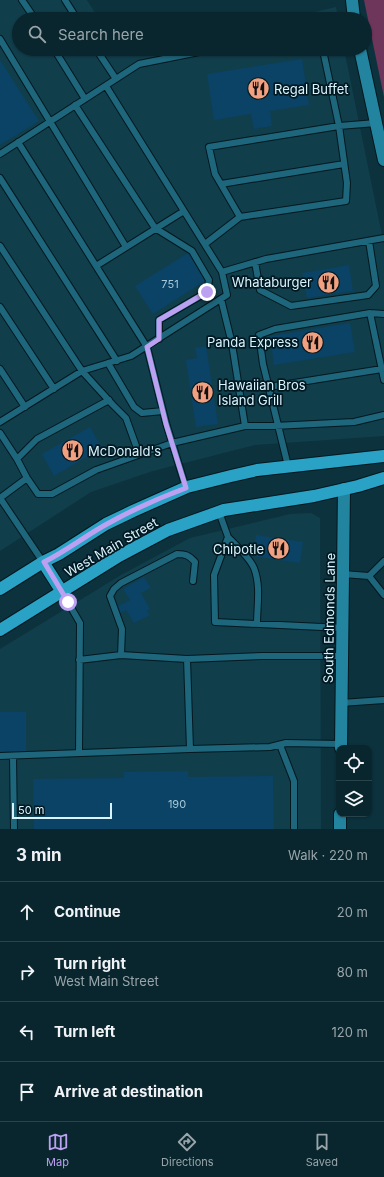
<!DOCTYPE html>
<meta charset="utf-8">
<style>
:root{--surface:#09262e;--page:#122e36;--text:#f1f3f6;--muted:#99a5aa;--line:#29434a;--accent:#bca0f2}
body{margin:0;font-family:Inter,sans-serif;background:var(--page);color:var(--text)}
.controls{position:absolute;right:12px;bottom:12px;display:grid;overflow:hidden;border-radius:8px;box-shadow:0 1px 3px #0004}
.controls button{width:36px;height:36px;display:grid;place-items:center;padding:0;border:0;border-bottom:1px solid var(--line);background:var(--surface);color:var(--text);font:20px sans-serif}
.scale{position:absolute;left:12px;bottom:10px;width:100px;box-sizing:border-box;padding-left:4px;border:2px solid #daf4fe;border-top:0;font-size:11px;line-height:14px;white-space:nowrap;color:#daf4fe;-webkit-text-stroke:3px #001922;paint-order:stroke}
.stop{position:absolute;width:12px;height:12px;margin:-9px;border:3px solid #bca0f2;border-radius:50%;background:#fff}
.stop.end{background:#bca0f2;border-color:#fff;box-shadow:0 1px 4px #0008}
.list{margin:0;padding:0;list-style:none}
h2{display:flex;justify-content:space-between;align-items:center;height:52px;margin:0;padding:0 16px;font-size:17px}
h2 small{font-size:13px;font-weight:400;color:var(--muted)}
.list li{display:grid;grid-template-columns:26px 1fr auto;gap:12px;align-items:center;box-sizing:border-box;height:60px;padding:0 16px;border-top:1px solid var(--line)}
.list b{display:block;font-size:15px;white-space:nowrap}
.list p{margin:0;font-size:13px;white-space:nowrap;color:var(--muted)}
.list em{font-size:13px;font-style:normal;color:var(--muted)}
.icon{flex:none;width:22px;height:22px;fill:none;stroke:currentColor;stroke-width:2;stroke-linecap:round;stroke-linejoin:round}
.map{position:relative;flex:none;width:384px;height:829px;overflow:hidden}
.search{position:absolute;background:var(--surface);box-shadow:0 1px 3px #0004;left:12px;right:12px;top:12px;height:44px;display:flex;align-items:center;gap:10px;box-sizing:border-box;padding:0 14px;border-radius:22px;color:var(--muted);font-size:15px}
.sheet{height:292px;background:var(--surface)}
nav{display:flex;justify-content:space-around;align-items:center;box-sizing:border-box;height:56px;border-top:1px solid var(--line);background:var(--surface);font-size:11px;color:var(--muted)}
nav a{display:grid;justify-items:center;gap:2px}
nav .on{color:var(--accent)}
.map>svg:first-child{display:block}
</style>
<div class="map">
<svg width="384" height="829" viewBox="0 0 384 829">
<rect width="100%" height="100%" fill="#0c323e"/>
<!-- built -->
<path fill="#113e4b" d="M0 0H87L99 19H19V49H118L123 56 154 49H344L384 245V436L255 445 153 471 91 492 0 551Z
M336 7 338 19H285Z
M311 513 320 518 321 829H0V649L121 575 190 538 290 514Z"/>
<!-- green -->
<path fill="#6f365b" d="M364 0H384V97Z"/>
<!-- building -->
<path fill="#0a4366" d="M302 59 309 105 270 111 272 126 254 129 251 114 214 120 207 74Z
M0 60 39 121 0 145Z
M188 253 205 281 153 314 135 286Z
M349 265 353 291 307 298 302 273Z
M350 323 355 352 274 365 270 336Z
M206 346 218 424 196 427 186 360 197 358 195 348Z
M90 427 102 448 54 476 42 454Z
M256 535 303 542 300 563 252 556Z
M144 577 151 588 141 593 150 609 147 611 150 615 134 623 126 610 121 613 117 607 130 600 123 589Z
M0 712H26V753H0Z
M188 771V777L273 776 274 829H34L33 779 124 778V772Z"/>
<g fill="none" stroke-linecap="round" stroke-linejoin="round">
<defs>
<path id="lane" d="M22 0 35 19
M65 0 77 19
M0 39 126 247
M54 49 85 99
M96 49 116 79
M75 105 155 228 192 251 209 280 207 292 159 320V339
M18 142 147 347 166 423 186 488
M0 154 139 64 214 49
M0 178 117 361
M221 184 344 164
M240 217 346 201 347 183 339 126 324 55
M205 244 240 217 215 174 209 147 339 126 376 123
M0 246 82 371 113 405 126 418 139 454
M255 262 260 290 291 306 368 295 376 286 369 241
M96 266 184 211
M222 272 266 259 384 238
M221 299 232 344 245 426
M0 307 54 389
M384 314 370 313 384 380
M108 363 134 407 142 413 163 411
M0 369 25 407
M269 387 382 369
M109 400 37 439 17 459 27 478 38 494H52L96 470 172 443 245 426H274L354 422 384 415
M0 422 82 371 131 356 227 295 222 272 106 86
M0 433 17 459
M288 466 263 364 259 335 275 329 370 313
M0 498 43 562
M0 498 27 478
M219 512 228 537 214 575 215 622 343 628
M228 537C236 545 250 558 254 568 261 586 257 606 257 624
M343 574 369 576 384 561
M369 576 384 595
M62 592 80 623 79 753
M121 655 122 629 110 596 114 589 121 583 177 554C185 554 189 555 195 562L193 581
M79 660 121 655 187 659
M341 703 384 700
M280 745 294 781V829
M190 749 187 659 262 656H342
M0 756 190 749 270 747 286 743 341 744
M13 756 14 829"/>
<path id="secondary" d="M352 0 354 19
M360 49 384 160
M341 748 344 489
M340 829V814"/>
<path id="primary" d="M43 562 62 592
M0 589 43 562 59 554 106 524 133 511 187 487 231 476 257 470 384 456
M0 630 119 556 168 530 224 510 314 496 358 486 384 478"/>
</defs>
<!-- lane casing -->
<use href="#lane" stroke="#03181f" stroke-width="8"/>
<!-- secondary casing -->
<use href="#secondary" stroke="#03181f" stroke-width="14"/>
<!-- primary casing -->
<use href="#primary" stroke="#03181f" stroke-width="14"/>
<!-- lane -->
<use href="#lane" stroke="#1e667c" stroke-width="6"/>
<!-- secondary -->
<use href="#secondary" stroke="#2384a0" stroke-width="12"/>
<!-- primary -->
<use href="#primary" stroke="#29a2c5" stroke-width="12"/>
</g>
<g fill="none" stroke-linecap="round" stroke-linejoin="round">
<!-- route -->
<path stroke="#bca0f2" stroke-width="5" d="M68 602 44 562C66 551 85 536 107 524 132 510 159 498 186 488L166 424 147 347 159 339V320L207 292"/>
</g>
<!-- icons -->
<defs>
<symbol id="restaurant-disc" viewBox="-11 -11 22 22"><circle r="9.5" fill="#f2a080" stroke="#001922"/><path d="M-5-6h1v4h1v-4h1v4h1v-4h1v5L-1.5 .5V6h-2V.5L-5-1ZM5-6V6H3V1.5H1.5Q1.5-4 5-6Z" fill="#111"/></symbol>
</defs>
<g fill-rule="evenodd">
<use href="#restaurant-disc" x="246" y="76" width="25" height="25"/>
<use href="#restaurant-disc" x="316" y="270" width="25" height="25"/>
<use href="#restaurant-disc" x="300" y="330" width="25" height="25"/>
<use href="#restaurant-disc" x="190" y="380" width="25" height="25"/>
<use href="#restaurant-disc" x="60" y="438" width="25" height="25"/>
<use href="#restaurant-disc" x="266" y="536" width="25" height="25"/>
</g>
<g text-anchor="middle" dominant-baseline="central" stroke-width="3.5" stroke-linejoin="round" paint-order="stroke">
<!-- number labels -->
<g font-size="11" fill="#a6c8d8">
<text x="170" y="284">751</text>
<text x="177" y="804">190</text>
</g>
<!-- poi labels -->
<g font-size="13" fill="#daf4fe" stroke="#001922" text-anchor="start">
<text x="274" y="89">Regal Buffet</text>
<text x="312" y="282" text-anchor="end">Whataburger</text>
<text x="298" y="342" text-anchor="end">Panda Express</text>
<text x="218" y="385">Hawaiian Bros<tspan x="218" dy="15">Island Grill</tspan></text>
<text x="88" y="451">McDonald's</text>
<text x="264" y="549" text-anchor="end">Chipotle</text>
</g>
<!-- street labels -->
<g font-size="13" fill="#daf4fe" stroke="#001922">
<text transform="translate(111 547) rotate(-30)">West Main Street</text>
<text transform="translate(329 618) rotate(-89)">South Edmonds Lane</text>
</g>
</g>
</svg>
<div class="controls">
<button><svg class="icon" aria-label="locate" viewBox="0 0 24 24"><circle cx="12" cy="12" r="6"/><path d="M12 2v4M12 18v4M2 12h4M18 12h4"/></svg></button>
<button><svg class="icon" aria-label="layers" viewBox="0 0 24 24"><path d="M12 4l9 5-9 5-9-5zM3 14l9 5 9-5"/></svg></button>
</div>
<div class="scale">50 m</div>
<div class="stop" style="left:68px;top:602px"></div>
<div class="stop end" style="left:207px;top:292px"></div>
<div class="search"><svg class="icon" aria-label="search" viewBox="0 0 24 24"><circle cx="10" cy="10" r="6"/><path d="M15 15l6 6"/></svg>Search here</div>
</div>
<section class="sheet">
<h2>3 min<small>Walk · 220 m</small></h2>
<ul class="list">
<li><svg class="icon" aria-label="ahead" viewBox="0 0 24 24"><path d="M12 20V5M6 11l6-6 6 6"/></svg><div><b>Continue</b></div><em>20 m</em></li>
<li><svg class="icon" aria-label="right" viewBox="0 0 24 24"><path d="M7 20v-9h11M14 6l5 5-5 5"/></svg><div><b>Turn right</b><p>West Main Street</p></div><em>80 m</em></li>
<li><svg class="icon" aria-label="left" viewBox="0 0 24 24"><path d="M17 20v-9H6M10 6l-5 5 5 5"/></svg><div><b>Turn left</b></div><em>120 m</em></li>
<li><svg class="icon" aria-label="arrive" viewBox="0 0 24 24"><path d="M6 21V4h12l-3 4 3 4H6"/></svg><div><b>Arrive at destination</b></div></li>
</ul>
</section>
<nav>
<a class="on"><svg class="icon" aria-label="map" viewBox="0 0 24 24"><path d="M3 6l6-2 6 2 6-2v14l-6 2-6-2-6 2zM9 4v14M15 6v14"/></svg>Map</a>
<a><svg class="icon" aria-label="directions" viewBox="0 0 24 24"><path d="M12 3l9 9-9 9-9-9zM9 14v-3h6M13 9l2 2-2 2"/></svg>Directions</a>
<a><svg class="icon" aria-label="saved" viewBox="0 0 24 24"><path d="M7 4h10v16l-5-4-5 4z"/></svg>Saved</a>
</nav>
